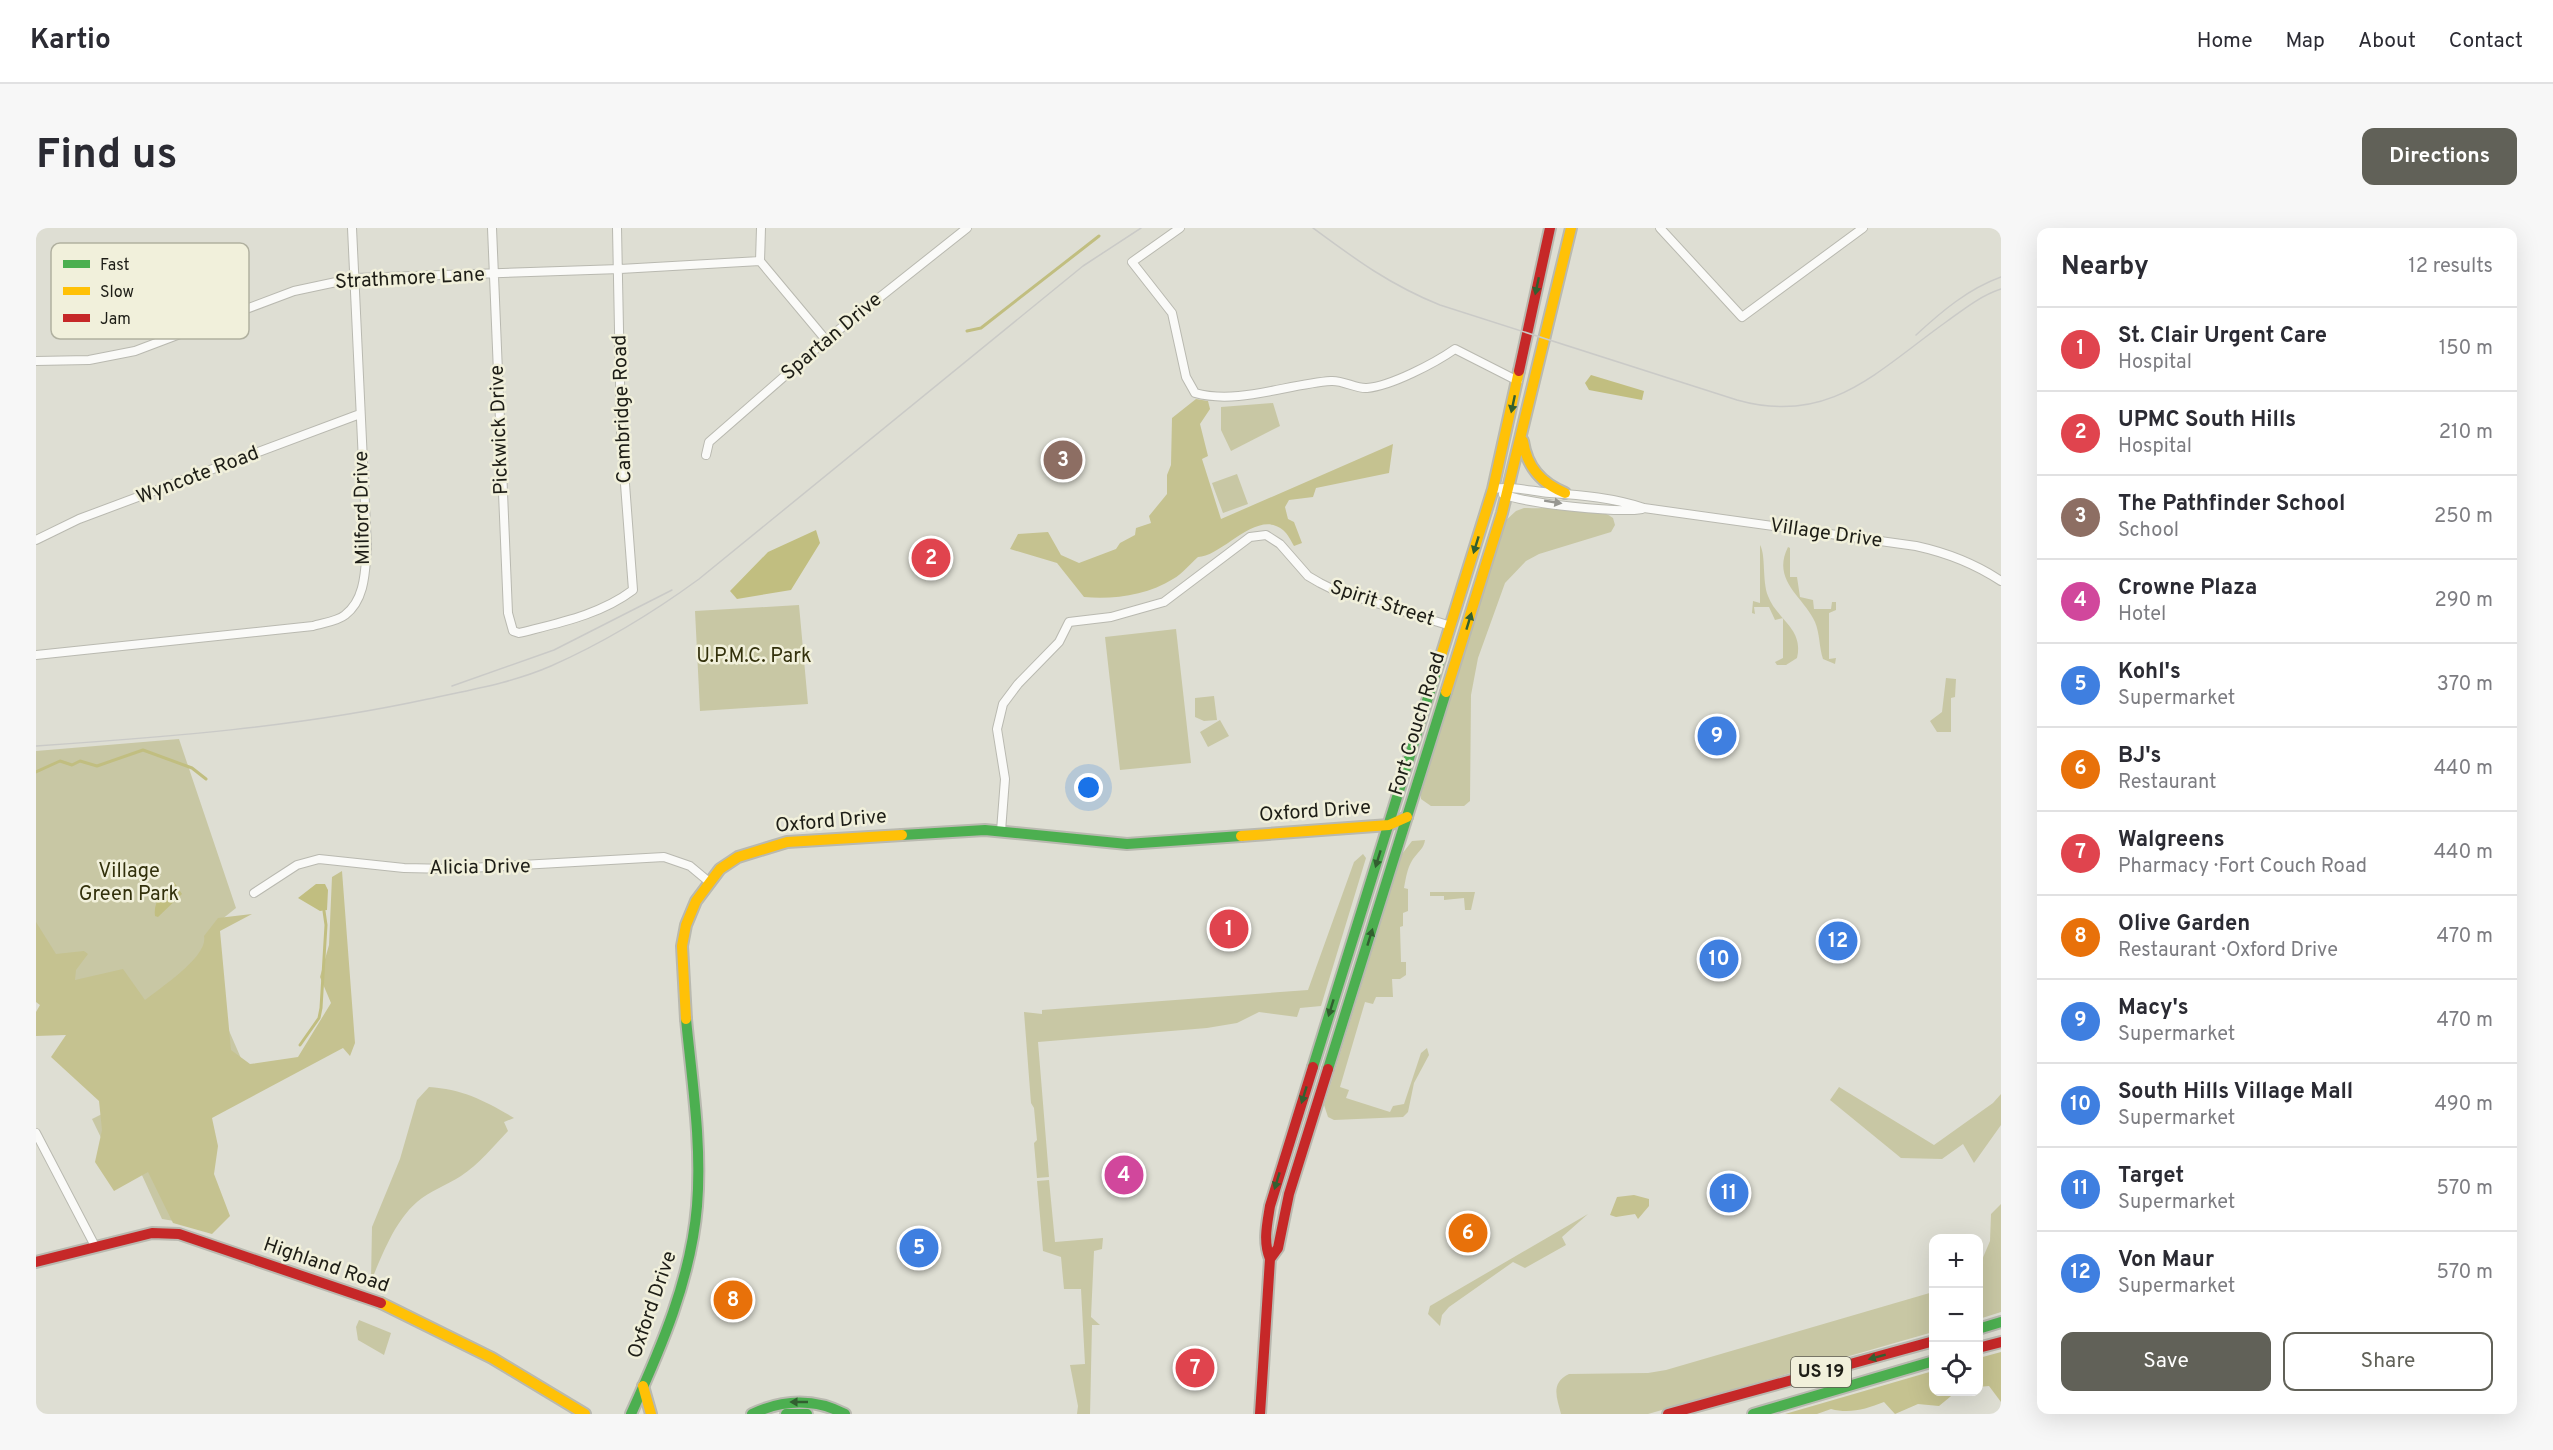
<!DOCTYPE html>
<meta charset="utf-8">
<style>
:root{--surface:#fff;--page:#f7f7f7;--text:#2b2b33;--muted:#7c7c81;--line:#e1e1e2;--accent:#616158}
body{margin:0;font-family:Overpass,sans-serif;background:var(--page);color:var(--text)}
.controls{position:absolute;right:18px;bottom:18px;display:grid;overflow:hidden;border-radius:12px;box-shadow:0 6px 24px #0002}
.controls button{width:54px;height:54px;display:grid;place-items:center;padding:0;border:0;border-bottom:2px solid var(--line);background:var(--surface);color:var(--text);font:30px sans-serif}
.you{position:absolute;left:1053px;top:560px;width:21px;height:21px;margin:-15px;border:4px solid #fff;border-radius:50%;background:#1a73e8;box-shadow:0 0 0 9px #1a73e833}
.badge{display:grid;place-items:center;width:39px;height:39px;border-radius:50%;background:var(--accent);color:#fff;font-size:20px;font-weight:700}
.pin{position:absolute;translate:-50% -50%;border:3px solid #fff;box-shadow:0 2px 6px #0006}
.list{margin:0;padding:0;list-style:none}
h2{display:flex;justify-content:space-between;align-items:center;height:78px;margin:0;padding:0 24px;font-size:26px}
h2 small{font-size:20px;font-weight:400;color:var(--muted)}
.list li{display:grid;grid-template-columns:39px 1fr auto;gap:18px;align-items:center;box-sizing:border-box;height:84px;padding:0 24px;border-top:2px solid var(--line)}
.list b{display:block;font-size:22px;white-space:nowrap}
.list p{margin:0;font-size:20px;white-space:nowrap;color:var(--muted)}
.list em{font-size:20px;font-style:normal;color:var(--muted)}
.actions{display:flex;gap:12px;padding:18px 24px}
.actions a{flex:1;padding:14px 0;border:2px solid var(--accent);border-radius:12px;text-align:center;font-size:21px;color:var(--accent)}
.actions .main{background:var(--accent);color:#fff}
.icon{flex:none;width:33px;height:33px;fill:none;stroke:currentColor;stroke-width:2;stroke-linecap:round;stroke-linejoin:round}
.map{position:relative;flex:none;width:1965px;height:1186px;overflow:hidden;border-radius:12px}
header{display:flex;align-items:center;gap:36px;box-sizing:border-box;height:84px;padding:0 30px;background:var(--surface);border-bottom:2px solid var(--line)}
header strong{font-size:28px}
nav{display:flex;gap:33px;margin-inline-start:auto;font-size:21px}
.intro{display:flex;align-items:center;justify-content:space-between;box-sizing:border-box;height:144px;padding:0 36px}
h1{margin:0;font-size:42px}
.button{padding:15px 27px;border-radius:12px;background:var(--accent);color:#fff;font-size:21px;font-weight:700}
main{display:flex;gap:36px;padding:0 36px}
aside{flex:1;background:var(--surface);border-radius:12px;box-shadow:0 6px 24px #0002}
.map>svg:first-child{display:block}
</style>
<header>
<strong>Kartio</strong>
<nav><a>Home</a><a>Map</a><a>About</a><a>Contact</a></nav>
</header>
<div class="intro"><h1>Find us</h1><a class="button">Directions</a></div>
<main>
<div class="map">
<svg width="1965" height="1186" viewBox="0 0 1965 1186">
<rect width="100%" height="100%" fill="#deded3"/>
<!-- green -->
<path fill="#c8c7a4" d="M1237 175 1244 198 1195 223 1185 202V179Z
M1201 246 1212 276 1187 285 1176 255Z
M1488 280C1510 281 1561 276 1577 290L1579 297 1575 304 1503 326 1490 333 1469 355 1442 430 1435 467 1434 573 1428 578H1395L1385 571V566L1469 293 1480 283Z
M1724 317C1730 327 1726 353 1732 368 1741 392 1768 400 1761 430L1750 437H1741L1739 434 1747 430V390L1739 392 1733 379H1718L1719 386 1716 385 1717 373 1724 375Z
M1752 319 1754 320V349H1761L1764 369 1777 372 1778 381H1795L1796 374H1800V382L1793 385V431L1800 430 1799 436 1787 431C1783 419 1784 406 1779 394 1768 369 1735 353 1752 319Z
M763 377 772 476 664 483 659 383Z
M1140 401 1155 535 1084 542 1069 409Z
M1910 450 1920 451 1919 469 1915 470V504H1901L1894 493 1906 484Z
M1178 468 1181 492 1168 493 1159 489V470Z
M1184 492 1193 508 1172 519 1164 504Z
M143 511 200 680 175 700 164 736 211 844 151 873 176 999 126 991 89 910 70 920 56 891 74 882 0 742V523Z
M1389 612C1388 620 1383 623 1377 631 1371 640 1370 650 1368 660L1372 661V683L1367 685V698L1364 699 1365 734H1370V747L1364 751H1356L1357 769H1340L1337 776 1329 774 1304 859 1313 862 1310 870 1354 884 1357 878 1368 876 1385 825 1391 820 1393 827 1378 855 1372 884 1367 889 1298 892 1292 889 1288 877 1366 626 1376 613Z
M1327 626 1330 630 1285 778 1264 780 1261 789 1223 784 1201 795 1171 800 1002 814 1013 949 1001 950 998 915 1001 912 998 880 995 875 988 784 1006 786V782L1272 762 1318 634Z
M1394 664H1439L1435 682H1429L1428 670 1408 672V668H1394Z
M393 859C426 861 450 873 478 890L468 894 472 903C457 919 443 936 425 948 411 957 394 963 381 974 358 994 347 1026 335 1053L336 999 364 931 381 872Z
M1803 859 1898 917 1957 875 1965 866V897L1938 935 1927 916 1906 931 1865 930 1794 872Z
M1013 952 1019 1014 1067 1010 1066 1021 1058 1023 1055 1089 1064 1097H1056L1054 1186H1041L1042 1178 1034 1137 1049 1136 1045 1061H1028L1025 1029 1007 1023 1001 953Z
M1965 976V1084L1943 1091V1039L1954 1013 1955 986Z
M1552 986 1526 1009 1530 1017 1489 1040 1477 1034 1413 1079 1406 1087 1404 1098 1392 1086 1394 1078Z
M1897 1064V1104L1612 1186H1525C1521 1170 1514 1155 1533 1146L1612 1145 1630 1142Z
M323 1092 355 1105 348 1127 322 1112 320 1099Z"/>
<!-- forest -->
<path fill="#c5c290" d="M1160 171 1172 173 1174 181 1164 196 1172 228 1166 231 1185 291 1357 216 1353 245 1280 260 1277 269 1253 272 1249 279 1252 291 1258 294 1266 315 1258 318C1255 313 1252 306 1247 302 1221 280 1186 329 1162 329 1154 336 1146 346 1137 351 1112 367 1077 372 1048 369L1021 335 974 321 982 306 1012 304 1025 327 1043 335 1080 321 1084 315 1099 307 1100 300 1115 295 1113 288 1131 266V247L1135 237 1136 190Z
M306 643 319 815 314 828 307 820 176 890 182 918 178 946 194 988 176 1006 137 995 112 944 78 963 59 934 66 902 63 873 15 829 30 807 0 808V784L4 777 0 774V694L20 726 48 723 52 726 40 742 39 752 87 741 109 772C124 760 173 728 168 708L182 690 216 686 184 703 195 822 214 836 262 829 295 775 284 749 293 717 296 649Z
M1598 967 1613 971V978L1602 991 1599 986 1580 989 1574 987 1581 969Z
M1965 1124V1174L1953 1158 1942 1159 1943 1130Z
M1897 1143 1898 1164H1920L1903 1178 1882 1176 1859 1186 1848 1174C1830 1181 1814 1186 1795 1181L1781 1186H1749Z"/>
<!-- water -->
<path fill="#c1be80" d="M1555 147 1608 163 1606 172 1553 162 1549 155Z
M780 302 784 315 755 362 701 371 694 363 732 324Z
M138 654 146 666 122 689 119 688C117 673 127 663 138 654Z
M280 656H289L292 662 291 682 284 683 262 670Z"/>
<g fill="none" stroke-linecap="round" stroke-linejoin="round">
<!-- stream -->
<path stroke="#c1be80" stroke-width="3" d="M931 103 945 100 1063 8
M0 544 24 533 36 537 44 533 61 538 107 522 156 540 170 551
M264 817 283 790 285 780 290 697 288 683"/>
<defs>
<path id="street" d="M456 0 472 385 477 403 483 405C522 395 564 387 597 362L585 203 581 0
M725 0 724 33 790 112
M1144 0 1096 34 1136 85 1150 149 1159 165C1202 177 1251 156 1295 153 1307 152 1320 161 1331 160 1355 158 1399 135 1419 121L1482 153
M1624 0 1706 89 1827 0
M0 133 53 132 99 123 258 63 319 50 584 41 724 33
M670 227 673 214 790 112 931 0
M1457 261C1477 258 1494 263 1514 265 1546 267 1578 270 1608 280L1880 318C1912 325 1938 335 1965 353
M1467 266C1491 276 1582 285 1606 281
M0 312 43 291 324 186
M0 427 277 398C287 395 302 393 309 387 330 371 329 341 331 319L316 0
M965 603 969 551 961 501 967 476 982 456 1023 414 1033 394 1075 389 1128 374 1214 309 1230 307 1244 316 1272 348 1284 355 1298 362 1415 398
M218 665 261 637 283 631 368 640 416 641 628 629 654 638 672 653
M0 905 59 1018"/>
<path id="fast" d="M866 607 949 602 1091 616 1205 608
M1277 839 1404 431
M1292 841 1410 464
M1942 1101 1965 1094
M595 1186C625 1120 655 1051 661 978 666 916 656 853 650 791
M716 1186C748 1171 778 1170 809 1186
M750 1186H771
M1717 1186 1898 1133"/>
<path id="slow" d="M1487 213C1491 239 1505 255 1529 265
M1404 431 1457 261 1483 143
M1410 464 1466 285 1535 0
M1205 608 1353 597 1371 589
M650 791 646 718 650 697 660 673 684 641 702 629 751 614 866 607
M345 1075 456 1130 549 1186
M607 1158 615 1186"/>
<path id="jam" d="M1483 143 1514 0
M1234 1031 1242 1020 1253 966 1292 841
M0 1034 116 1005 143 1006 345 1075
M1942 1120 1965 1114
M1224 1186 1234 1031C1227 1013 1231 997 1234 978L1277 839
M1632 1186 1898 1113"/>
</defs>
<!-- street casing -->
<use href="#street" stroke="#b9b9b0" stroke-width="10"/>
<!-- fast casing -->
<use href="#fast" stroke="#b9b9b0" stroke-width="14"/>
<!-- slow casing -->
<use href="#slow" stroke="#b9b9b0" stroke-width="14"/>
<!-- jam casing -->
<use href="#jam" stroke="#b9b9b0" stroke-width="14"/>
<!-- street -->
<use href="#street" stroke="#fafaf8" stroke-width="8"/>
<!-- fast -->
<use href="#fast" stroke="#4caf50" stroke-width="10"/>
<!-- slow -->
<use href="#slow" stroke="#ffc107" stroke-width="10"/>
<!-- jam -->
<use href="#jam" stroke="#c62828" stroke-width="10"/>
<!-- tram -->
<path stroke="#cacac7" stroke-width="1.5" d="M1277 0C1319 31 1354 57 1404 77L1701 172C1793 198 1840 144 1910 94 1928 81 1944 68 1965 61
M1880 107C1906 83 1932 61 1965 49
M416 458 518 422 636 362
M0 518C131 509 263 499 392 471 433 462 476 455 515 438 567 415 618 384 663 351L1047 38 1105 0"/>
</g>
<!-- one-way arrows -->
<defs><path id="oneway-solid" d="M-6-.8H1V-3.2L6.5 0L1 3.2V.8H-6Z" transform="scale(1.5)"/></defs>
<g fill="#325f30">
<use href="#oneway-solid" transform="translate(1501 58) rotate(102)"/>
<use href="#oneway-solid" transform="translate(1477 176) rotate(102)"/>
<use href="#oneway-solid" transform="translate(1440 317) rotate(107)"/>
<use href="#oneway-solid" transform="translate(1433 393) rotate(-73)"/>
<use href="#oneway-solid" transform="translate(1342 631) rotate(107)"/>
<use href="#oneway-solid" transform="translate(1334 709) rotate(-73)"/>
<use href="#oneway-solid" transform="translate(1295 780) rotate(107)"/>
<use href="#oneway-solid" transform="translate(1268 867) rotate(107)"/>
<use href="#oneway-solid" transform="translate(1241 953) rotate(107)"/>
<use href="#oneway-solid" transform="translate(1841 1129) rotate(165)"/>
<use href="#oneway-solid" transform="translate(763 1174) rotate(180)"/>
</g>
<use fill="#979792" href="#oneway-solid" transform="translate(1517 274) rotate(9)"/>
<g text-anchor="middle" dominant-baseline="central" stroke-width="5" stroke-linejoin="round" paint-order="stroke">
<!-- shield labels -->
<rect fill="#f1f0db" stroke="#5d5c51" stroke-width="1.5" x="1755" y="1129" width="60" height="30" rx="4.5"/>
<g font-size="18" font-weight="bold" fill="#1d1d16">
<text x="1785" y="1144">US 19</text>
</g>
<!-- street labels -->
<g font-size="20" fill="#1d1d16" stroke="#f1f0db">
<text transform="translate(374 51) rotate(-3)">Strathmore Lane</text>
<text transform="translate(796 109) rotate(-40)">Spartan Drive</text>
<text transform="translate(587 181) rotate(-92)">Cambridge Road</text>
<text transform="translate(464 202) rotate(-92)">Pickwick Drive</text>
<text transform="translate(162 248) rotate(-21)">Wyncote Road</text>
<text transform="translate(327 280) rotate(-91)">Milford Drive</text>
<text transform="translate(1790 306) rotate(8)">Village Drive</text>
<text transform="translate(1346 376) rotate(18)">Spirit Street</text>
<text transform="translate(1382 496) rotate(-73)">Fort Couch Road</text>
<text transform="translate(1279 584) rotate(-4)">Oxford Drive</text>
<text transform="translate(795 594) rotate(-5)">Oxford Drive</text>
<text transform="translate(444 640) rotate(-1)">Alicia Drive</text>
<text transform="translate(290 1038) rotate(19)">Highland Road</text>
<text transform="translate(617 1077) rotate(-71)">Oxford Drive</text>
</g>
<!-- park labels -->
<g font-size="20" fill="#32300b" stroke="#f1f0db">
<text x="718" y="429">U.P.M.C. Park</text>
<text x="93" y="644">Village<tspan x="93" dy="23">Green Park</tspan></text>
</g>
</g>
<!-- legend -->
<rect x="15" y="15" width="198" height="96" rx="9" fill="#f1f0db" stroke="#b1b1a0" stroke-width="1.5"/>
<rect x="27" y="32" width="27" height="8" fill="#4caf50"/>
<rect x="27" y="59" width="27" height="8" fill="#ffc107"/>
<rect x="27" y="86" width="27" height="8" fill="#c62828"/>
<g font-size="16" fill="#1d1d16">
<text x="64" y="42">Fast</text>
<text x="64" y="69">Slow</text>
<text x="64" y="96">Jam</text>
</g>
</svg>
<div class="controls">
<button>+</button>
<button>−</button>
<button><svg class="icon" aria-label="locate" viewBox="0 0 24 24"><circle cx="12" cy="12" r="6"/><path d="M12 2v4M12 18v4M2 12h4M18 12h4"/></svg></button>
</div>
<div class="you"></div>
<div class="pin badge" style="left:1193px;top:701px;background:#e0444e">1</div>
<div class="pin badge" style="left:895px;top:330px;background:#e0444e">2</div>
<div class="pin badge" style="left:1027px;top:232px;background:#8d6e63">3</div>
<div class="pin badge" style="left:1088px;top:947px;background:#d1479c">4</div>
<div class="pin badge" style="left:883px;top:1020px;background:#3f7fe0">5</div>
<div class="pin badge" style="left:1432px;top:1005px;background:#e8710a">6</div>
<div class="pin badge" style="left:1159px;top:1140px;background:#e0444e">7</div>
<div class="pin badge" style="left:697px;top:1072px;background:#e8710a">8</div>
<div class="pin badge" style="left:1681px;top:508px;background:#3f7fe0">9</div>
<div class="pin badge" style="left:1683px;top:731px;background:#3f7fe0">10</div>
<div class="pin badge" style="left:1693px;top:965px;background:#3f7fe0">11</div>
<div class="pin badge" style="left:1802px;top:713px;background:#3f7fe0">12</div>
</div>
<aside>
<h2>Nearby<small>12 results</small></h2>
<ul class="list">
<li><span class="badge" style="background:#e0444e">1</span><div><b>St. Clair Urgent Care</b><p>Hospital</p></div><em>150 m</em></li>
<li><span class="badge" style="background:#e0444e">2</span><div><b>UPMC South Hills</b><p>Hospital</p></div><em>210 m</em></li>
<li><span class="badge" style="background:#8d6e63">3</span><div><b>The Pathfinder School</b><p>School</p></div><em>250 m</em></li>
<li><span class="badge" style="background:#d1479c">4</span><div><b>Crowne Plaza</b><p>Hotel</p></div><em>290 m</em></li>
<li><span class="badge" style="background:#3f7fe0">5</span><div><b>Kohl's</b><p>Supermarket</p></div><em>370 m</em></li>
<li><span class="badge" style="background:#e8710a">6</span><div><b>BJ's</b><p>Restaurant</p></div><em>440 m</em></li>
<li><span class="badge" style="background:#e0444e">7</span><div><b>Walgreens</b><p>Pharmacy · Fort Couch Road</p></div><em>440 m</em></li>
<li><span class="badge" style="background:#e8710a">8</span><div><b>Olive Garden</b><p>Restaurant · Oxford Drive</p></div><em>470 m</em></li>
<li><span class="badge" style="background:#3f7fe0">9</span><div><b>Macy's</b><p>Supermarket</p></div><em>470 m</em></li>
<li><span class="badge" style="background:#3f7fe0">10</span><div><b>South Hills Village Mall</b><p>Supermarket</p></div><em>490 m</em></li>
<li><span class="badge" style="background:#3f7fe0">11</span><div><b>Target</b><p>Supermarket</p></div><em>570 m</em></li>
<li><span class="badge" style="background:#3f7fe0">12</span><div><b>Von Maur</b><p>Supermarket</p></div><em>570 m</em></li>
</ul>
<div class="actions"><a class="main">Save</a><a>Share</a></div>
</aside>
</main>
